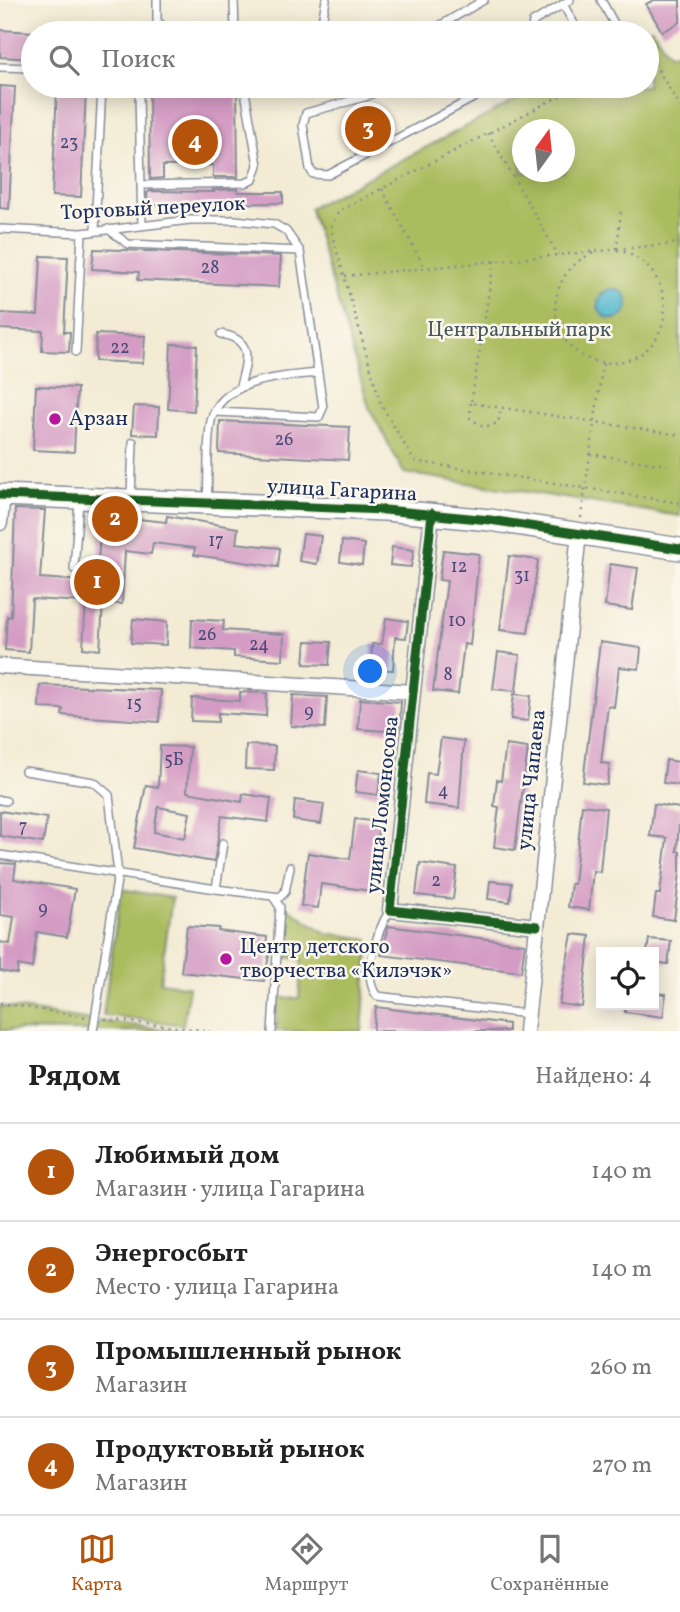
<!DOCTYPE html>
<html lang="ru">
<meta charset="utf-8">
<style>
:root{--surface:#fff;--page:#f2f2f2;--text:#222;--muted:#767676;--line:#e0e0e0;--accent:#b45309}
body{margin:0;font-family:Vollkorn,serif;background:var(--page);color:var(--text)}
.controls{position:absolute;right:21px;bottom:21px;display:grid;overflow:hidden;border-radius:0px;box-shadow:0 4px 18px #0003}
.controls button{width:63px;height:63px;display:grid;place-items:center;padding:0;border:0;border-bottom:2px solid var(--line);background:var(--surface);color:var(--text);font:35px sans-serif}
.compass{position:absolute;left:512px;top:119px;width:63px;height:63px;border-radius:50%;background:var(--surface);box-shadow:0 4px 18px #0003;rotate:15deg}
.you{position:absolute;left:371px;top:672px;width:24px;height:24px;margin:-18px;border:5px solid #fff;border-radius:50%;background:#1a73e8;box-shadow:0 0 0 10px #1a73e833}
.badge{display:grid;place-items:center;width:46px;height:46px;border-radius:50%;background:var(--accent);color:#fff;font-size:23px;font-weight:700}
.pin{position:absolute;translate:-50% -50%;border:4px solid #fff;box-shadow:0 2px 7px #0006}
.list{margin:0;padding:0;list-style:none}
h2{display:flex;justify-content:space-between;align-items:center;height:91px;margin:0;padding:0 28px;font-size:30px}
h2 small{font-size:23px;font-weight:400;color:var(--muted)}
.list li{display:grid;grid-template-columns:46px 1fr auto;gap:21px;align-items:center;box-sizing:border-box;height:98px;padding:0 28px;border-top:2px solid var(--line)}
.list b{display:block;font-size:26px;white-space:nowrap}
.list p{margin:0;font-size:23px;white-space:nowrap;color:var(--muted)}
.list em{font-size:23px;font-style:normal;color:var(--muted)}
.icon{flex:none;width:38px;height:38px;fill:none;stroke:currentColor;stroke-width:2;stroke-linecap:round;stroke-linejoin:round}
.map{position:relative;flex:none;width:680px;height:1031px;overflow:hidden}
.search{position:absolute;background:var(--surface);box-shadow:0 4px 18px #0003;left:21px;right:21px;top:21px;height:77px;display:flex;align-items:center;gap:18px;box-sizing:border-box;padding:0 24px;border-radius:38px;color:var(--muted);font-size:26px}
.sheet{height:483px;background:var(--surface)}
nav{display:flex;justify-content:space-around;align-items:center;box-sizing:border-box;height:98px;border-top:2px solid var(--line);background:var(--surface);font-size:19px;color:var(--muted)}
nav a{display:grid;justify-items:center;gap:4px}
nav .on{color:var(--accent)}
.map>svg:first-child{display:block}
</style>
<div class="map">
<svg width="680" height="1031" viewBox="0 0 680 1031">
<rect width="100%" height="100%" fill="#fbf7ec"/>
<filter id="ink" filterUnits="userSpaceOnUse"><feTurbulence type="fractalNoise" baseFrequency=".0143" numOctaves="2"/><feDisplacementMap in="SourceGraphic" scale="14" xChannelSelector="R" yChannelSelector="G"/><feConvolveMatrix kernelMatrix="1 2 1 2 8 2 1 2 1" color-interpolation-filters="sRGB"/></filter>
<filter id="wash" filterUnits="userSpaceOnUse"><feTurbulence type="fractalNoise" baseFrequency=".00686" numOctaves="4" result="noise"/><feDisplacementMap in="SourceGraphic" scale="28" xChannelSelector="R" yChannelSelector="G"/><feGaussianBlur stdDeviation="1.57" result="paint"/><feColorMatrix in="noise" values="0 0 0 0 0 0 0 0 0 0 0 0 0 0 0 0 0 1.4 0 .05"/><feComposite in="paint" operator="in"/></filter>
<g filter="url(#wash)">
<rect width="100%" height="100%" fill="#f3ebd4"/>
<!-- green -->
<path fill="#abbc5f" stroke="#63765e" stroke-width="2" fill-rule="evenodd" d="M652 28 669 55 674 53 680 63V516L404 473 369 407 310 208 543 86H647V33H643ZM522 130H564V172H522Z
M121 889 172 898 160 982 189 987 183 1025 103 1015Z
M285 906 326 933 369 939 362 1031H276L278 998H299L302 960 281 956Z
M0 1006 91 1020 89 1031 0 1030Z
M98 1021 182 1031H96Z"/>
<!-- water -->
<path fill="#4eb6cc" stroke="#347295" stroke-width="2" d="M598 304a15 15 0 1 1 30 0a15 15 0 1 1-30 0Z"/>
<g id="blocks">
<!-- building -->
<path fill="#d49bc4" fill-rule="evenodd" d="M654 0H680V22L662 32 646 4Z
M0 30 33 32V59L0 57Z
M0 86 15 87 9 209 0 208Z
M149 86H237L238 177H213V165L163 166V178L150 179Z
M57 89 86 91 81 197 52 196Z
M238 189V192H283V203L148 205 147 193 150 191 214 192 213 190Z
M94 249 281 256 279 287 138 280 139 272 92 269Z
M41 256 68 257 64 332H70L69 352 42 351 43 331 0 329 1 313 38 315Z
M96 334 145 336 143 363 95 361Z
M171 344 197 345 194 411 168 409Z
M36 386 77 388 74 452 33 450Z
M134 406 159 407 158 435 132 434Z
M220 421 350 427 348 460 219 453Z
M15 509 45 510 40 578 97 582 101 512 130 513 129 518 166 522 167 516 238 528 236 543 280 548 278 567 194 555 195 548 153 543 151 554 125 551 122 604 103 603 100 650 83 648 86 602 32 599 29 652 5 650 7 616 11 617Z
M303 534 321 536 317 564 299 561Z
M342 541 364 544 362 565 340 562Z
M392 547 414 550 411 567 390 565Z
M443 550 479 554 470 645 464 644 458 694 433 691 447 581 439 580Z
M509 556 538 560 528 633 500 630Z
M610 564 638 568 632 610 605 606Z
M386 618 408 621 406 638 395 637 393 670 371 669 372 644H382Z
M133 619 167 622 166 645 131 643Z
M192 619 224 621 223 630 284 634 283 660 234 657V651L191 648Z
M306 641 331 642 329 665 304 664Z
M600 642 641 648 639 669 619 667 614 707 608 706 601 763 610 764 607 785 583 782Z
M498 652 520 655 516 691 493 689Z
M40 685 161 690 159 722 62 715 63 709 39 708Z
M240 692 267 693 266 716 218 713V722L191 721 192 698 240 701Z
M514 694 531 696 528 721 511 719Z
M293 695 327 697 325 728 291 726Z
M360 699 401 702 399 732 358 729Z
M441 738 464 741 459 808 424 804 427 773 436 774Z
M246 745 275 746 274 770 245 769Z
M506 745 528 748 515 850 494 847 499 807 494 806 497 780 501 781Z
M160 746 190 747 187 792 242 802 243 794 271 798 268 822 222 816 214 862 134 848 146 785 158 787ZM158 807 190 813 185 838 154 832Z
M666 760 680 762V785L663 783Z
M358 770 381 773 378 795 355 792Z
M295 800 324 804 321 824 293 820Z
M654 804 680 808 677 851 680 852V873L674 920 653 917 656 894H660L667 838 650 836Z
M582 805 606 808 600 872 593 871 589 910 568 907 571 884H574Z
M0 811 47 818 43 843 0 836Z
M355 819 379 822 372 891 321 884 318 908 301 906 308 853 350 859Z
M0 863 16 864 14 879 75 889 67 937 37 932 32 968 18 965 17 974 0 971V942L10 944 14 917 0 915Z
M420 863 457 868 453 899 416 895Z
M490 881 512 883 510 902 488 899Z
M187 926 219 928 218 931 267 937 266 950H270L264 981 181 972Z
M388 926 525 944 521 972 381 955Z
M572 934 590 936 582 1007 559 1004Z
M649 939 671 941 668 964 654 962V952H647Z
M654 993 666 994 663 1017 625 1012V1005H654Z
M376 1007 508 1024V1031H373Z"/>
</g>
</g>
<g filter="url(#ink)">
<use href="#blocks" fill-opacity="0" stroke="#878d99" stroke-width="2"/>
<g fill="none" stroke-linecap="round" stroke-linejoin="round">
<defs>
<path id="lane" d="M157 0V21L170 33
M234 0 235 33
M601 0 616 27
M563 4 579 33
M320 33 326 0
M427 33 484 0
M531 33 533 22 570 0
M0 67 33 68
M389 86 365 97 306 113 303 125 310 169 313 174 328 175 496 86
M139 94 141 185
M142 226 141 185 245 183 253 180 258 165 244 86
M0 229 82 233 190 220H235L274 224 286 231 300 251 318 373C285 376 221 378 211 421 206 446 209 476 207 502
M108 229 128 244 300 251
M95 231 102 86
M221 334C256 340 246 364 239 389
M76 352 82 233
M215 412 319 417 323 408 318 373
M131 497 133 442
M74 569 79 502
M25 771 94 782 109 795 118 874 93 1031
M0 800 6 801
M0 855 216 889 223 843
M216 889 280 897 285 892 290 867
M390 910C378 929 361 977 377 996L528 1014
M272 1031 280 907 274 898"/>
<path id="street" d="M432 513 390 910 537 926
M0 523 3 495
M0 666 413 692
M526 1031 579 533"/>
<path id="secondary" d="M0 495 385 510 490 520 680 549"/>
</defs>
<!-- lane casing -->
<use href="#lane" stroke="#878d99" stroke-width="10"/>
<!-- street casing -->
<use href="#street" stroke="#878d99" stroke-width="17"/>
<!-- secondary casing -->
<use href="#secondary" stroke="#878d99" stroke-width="24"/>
<!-- path -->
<path stroke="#878d99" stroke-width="2.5" stroke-dasharray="2 5" stroke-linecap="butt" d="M647 52 680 106
M579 86 339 211 331 226 333 238 381 404 414 461 680 503
M488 133 558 255
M382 189 425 268
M617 249 621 209
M593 253C530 280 552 372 619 362 680 352 680 265 617 250
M494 261 471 403 680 435
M345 276 680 243
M471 403 470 418 483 427 498 423 501 408
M590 454 667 465
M581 518 603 362
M0 1003 85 1017
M105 1019 210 1031"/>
<!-- lane -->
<use href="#lane" stroke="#fff" stroke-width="7"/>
<!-- street -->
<use href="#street" stroke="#fff" stroke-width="14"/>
<!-- secondary -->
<use href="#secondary" stroke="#fff" stroke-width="21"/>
<defs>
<path id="cycleway" d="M0 495 385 510 490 520 680 549
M432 513 390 910 537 926"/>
</defs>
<!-- cycleway casing -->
<use href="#cycleway" stroke="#fbf7ec" stroke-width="13"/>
<!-- cycleway -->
<use href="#cycleway" stroke="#1b5e20" stroke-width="9"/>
</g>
</g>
<!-- markers -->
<g fill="#b5179e" stroke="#fbf7ec" stroke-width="2.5">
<circle cx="55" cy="419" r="7"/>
<circle cx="226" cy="959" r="7"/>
</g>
<g text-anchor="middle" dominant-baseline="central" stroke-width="5" stroke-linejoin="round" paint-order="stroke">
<!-- number labels -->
<g font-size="18" fill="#494a78">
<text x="69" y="143">23</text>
<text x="210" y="268">28</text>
<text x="120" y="348">22</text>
<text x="284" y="440">26</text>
<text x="216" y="541">17</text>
<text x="459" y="567">12</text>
<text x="522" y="576">31</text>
<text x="457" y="621">10</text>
<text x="207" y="635">26</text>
<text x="259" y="645">24</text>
<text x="448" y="675">8</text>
<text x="134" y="704">15</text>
<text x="309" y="712">9</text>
<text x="174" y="760">5Б</text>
<text x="443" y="791">4</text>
<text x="23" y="827">7</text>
<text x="436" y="881">2</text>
<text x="43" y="909">9</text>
</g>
<!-- street labels -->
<g font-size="21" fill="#1b2f5e" stroke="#fbf7ec">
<text transform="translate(153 209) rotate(-3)">Торговый переулок</text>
<text transform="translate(342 491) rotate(3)">улица Гагарина</text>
<text transform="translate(532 780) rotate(-84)">улица Чапаева</text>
<text transform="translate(383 805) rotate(-84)">улица Ломоносова</text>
</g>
<!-- park labels -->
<g font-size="21" fill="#46595e" stroke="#fbf7ec">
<text x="519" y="330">Центральный парк</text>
</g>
<!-- poi labels -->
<g font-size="21" fill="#1b2f5e" stroke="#fbf7ec" text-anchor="start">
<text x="69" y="419">Арзан</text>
<text x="240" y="947">Центр детского<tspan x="240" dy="24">творчества «Килэчэк»</tspan></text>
</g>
</g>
</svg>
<div class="controls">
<button><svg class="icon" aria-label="locate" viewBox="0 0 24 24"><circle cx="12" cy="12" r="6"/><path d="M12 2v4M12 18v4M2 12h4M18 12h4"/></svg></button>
</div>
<svg class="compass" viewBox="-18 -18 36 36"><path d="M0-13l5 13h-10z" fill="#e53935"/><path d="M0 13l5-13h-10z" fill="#767676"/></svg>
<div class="you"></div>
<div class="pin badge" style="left:97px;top:582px">1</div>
<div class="pin badge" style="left:115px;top:519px">2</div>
<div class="pin badge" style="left:368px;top:129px">3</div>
<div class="pin badge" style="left:195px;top:142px">4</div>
<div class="search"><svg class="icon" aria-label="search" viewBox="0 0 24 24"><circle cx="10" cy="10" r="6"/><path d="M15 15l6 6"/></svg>Поиск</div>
</div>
<section class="sheet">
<h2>Рядом<small>Найдено: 4</small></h2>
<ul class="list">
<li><span class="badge">1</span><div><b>Любимый дом</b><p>Магазин · улица Гагарина</p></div><em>140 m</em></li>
<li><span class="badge">2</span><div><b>Энергосбыт</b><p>Место · улица Гагарина</p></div><em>140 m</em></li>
<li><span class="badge">3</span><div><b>Промышленный рынок</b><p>Магазин</p></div><em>260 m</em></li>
<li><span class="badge">4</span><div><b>Продуктовый рынок</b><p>Магазин</p></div><em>270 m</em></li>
</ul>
</section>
<nav>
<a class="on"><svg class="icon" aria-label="map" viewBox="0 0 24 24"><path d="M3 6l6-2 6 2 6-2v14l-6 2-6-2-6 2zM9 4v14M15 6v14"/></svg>Карта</a>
<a><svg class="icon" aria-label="directions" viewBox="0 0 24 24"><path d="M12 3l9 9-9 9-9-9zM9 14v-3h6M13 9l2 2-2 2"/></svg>Маршрут</a>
<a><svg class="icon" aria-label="saved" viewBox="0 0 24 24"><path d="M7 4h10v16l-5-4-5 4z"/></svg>Сохранённые</a>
</nav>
